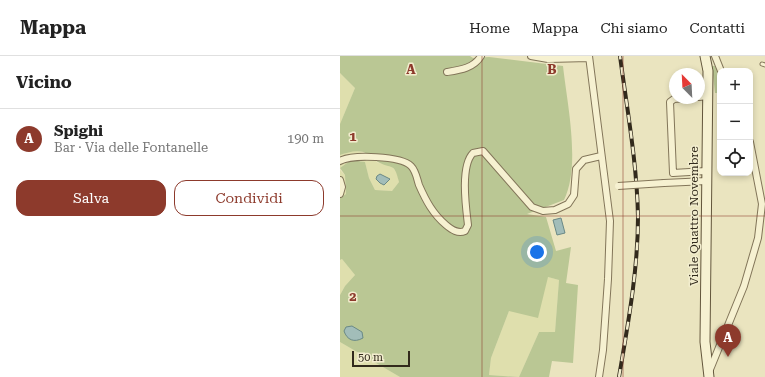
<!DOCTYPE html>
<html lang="it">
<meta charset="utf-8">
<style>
:root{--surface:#fff;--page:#f2f2f2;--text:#222;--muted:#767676;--line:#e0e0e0;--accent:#8d3a2c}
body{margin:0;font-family:"Roboto Serif",serif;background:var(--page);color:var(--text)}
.controls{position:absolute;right:12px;top:12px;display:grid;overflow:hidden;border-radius:8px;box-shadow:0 2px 6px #0003}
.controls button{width:36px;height:36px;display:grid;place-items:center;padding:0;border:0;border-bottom:1px solid var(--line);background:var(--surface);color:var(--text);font:20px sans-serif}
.compass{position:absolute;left:329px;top:12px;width:36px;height:36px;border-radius:50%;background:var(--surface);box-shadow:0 2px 6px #0003;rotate:336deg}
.scale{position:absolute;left:12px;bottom:10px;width:58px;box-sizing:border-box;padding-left:4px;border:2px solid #322a1c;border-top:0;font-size:11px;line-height:14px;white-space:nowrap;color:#322a1c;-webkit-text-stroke:3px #f2edce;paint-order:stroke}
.you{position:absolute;left:197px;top:196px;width:14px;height:14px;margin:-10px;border:3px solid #fff;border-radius:50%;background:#1a73e8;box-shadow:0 0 0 6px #1a73e833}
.badge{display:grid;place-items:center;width:26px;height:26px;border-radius:50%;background:var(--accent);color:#fff;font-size:13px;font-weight:700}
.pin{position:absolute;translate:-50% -33px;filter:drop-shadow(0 1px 2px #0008)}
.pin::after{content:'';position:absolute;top:21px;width:14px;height:12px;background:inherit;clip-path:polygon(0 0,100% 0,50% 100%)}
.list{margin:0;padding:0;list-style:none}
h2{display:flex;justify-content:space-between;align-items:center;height:52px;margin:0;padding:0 16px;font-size:17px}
h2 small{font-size:13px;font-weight:400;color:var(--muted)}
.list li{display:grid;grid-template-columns:26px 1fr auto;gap:12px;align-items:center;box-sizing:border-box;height:60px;padding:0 16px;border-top:1px solid var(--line)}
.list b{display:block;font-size:15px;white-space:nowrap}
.list p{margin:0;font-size:13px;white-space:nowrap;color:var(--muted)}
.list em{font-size:13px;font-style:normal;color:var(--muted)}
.actions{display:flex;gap:8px;padding:12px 16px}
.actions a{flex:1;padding:9px 0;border:1px solid var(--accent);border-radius:12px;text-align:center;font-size:14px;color:var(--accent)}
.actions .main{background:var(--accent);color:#fff}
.icon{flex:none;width:22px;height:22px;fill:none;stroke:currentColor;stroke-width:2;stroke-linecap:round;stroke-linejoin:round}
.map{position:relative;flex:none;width:425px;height:321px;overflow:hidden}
header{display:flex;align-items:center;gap:24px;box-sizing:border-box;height:56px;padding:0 20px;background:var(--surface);border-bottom:1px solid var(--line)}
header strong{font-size:19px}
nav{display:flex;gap:22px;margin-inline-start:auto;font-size:14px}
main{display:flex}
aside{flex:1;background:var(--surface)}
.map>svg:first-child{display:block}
</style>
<header>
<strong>Mappa</strong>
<nav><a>Home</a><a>Mappa</a><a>Chi siamo</a><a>Contatti</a></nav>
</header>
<main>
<aside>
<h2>Vicino<small></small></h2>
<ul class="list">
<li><span class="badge">A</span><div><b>Spighi</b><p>Bar · Via delle Fontanelle</p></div><em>190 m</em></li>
</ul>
<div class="actions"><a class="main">Salva</a><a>Condividi</a></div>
</aside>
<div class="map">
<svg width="425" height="321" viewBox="0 0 425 321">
<rect width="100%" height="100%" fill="#eae4bf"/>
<!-- farmland -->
<path fill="#dfdfad" d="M0 17 15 32 0 68Z
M13 94 27 98 38 107 51 109 57 117 59 126 52 135 35 134 29 122 25 106 11 104 0 112V99Z
M0 114 5 119 6 138 0 142Z
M2 203 15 219 5 230 0 239V204Z
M208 221 219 224 215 276H199L179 321 149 319 151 302 169 255Z
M0 286 60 321H0Z"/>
<!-- green -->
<path fill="#bac794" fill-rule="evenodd" d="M0 0H130L133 2 149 1 223 10C227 47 241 110 224 144L187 158 206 161 216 195 231 191 226 227 238 229 233 307 212 305 209 321H60L0 286V239L5 230 15 219 2 203 0 204V142L6 138 5 119 0 112 11 104 25 106 29 122 35 134 52 135 59 126C54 105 52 114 38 106 34 104 31 100 28 98 18 93 10 96 0 99V68L15 32 0 17ZM208 221 219 224 215 276H199L179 321 149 319 151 302 169 255 198 262Z
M372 10H375L380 24V37H375Z"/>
<!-- water -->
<path fill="#a2bdb9" stroke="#6a8986" d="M40 118 50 123 44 129 40 127 36 123 37 120Z
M221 162 225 177 217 179 213 164Z
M12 270 22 276 23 282C14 287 7 284 4 275L6 271Z"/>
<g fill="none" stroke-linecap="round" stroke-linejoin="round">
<defs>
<path id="service" d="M422 8 425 9"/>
<path id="minor" d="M191 0 208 3 249 2
M249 0 270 165 268 223 263 294 259 321
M375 0 381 15
M107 16C120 14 134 12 141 0
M359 41 367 40
M346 42 334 43 330 46 333 117 366 115
M0 105C12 98 61 100 71 110 76 115 77 123 79 129 86 145 93 158 106 169 112 174 118 178 125 175L128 169C126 152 120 110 133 97L143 95 192 151 203 155 215 154 228 148 234 139 236 113 244 104 261 100
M0 124 2 131 0 138
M324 127 367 125
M369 316 404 230 418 182 422 148 410 86"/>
<path id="secondary" d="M365 0 368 15 365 286 369 321"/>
</defs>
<!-- service casing -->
<use href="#service" stroke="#827559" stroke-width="5"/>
<!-- minor casing -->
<use href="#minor" stroke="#827559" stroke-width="8"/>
<!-- secondary casing -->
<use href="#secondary" stroke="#63563c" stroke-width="11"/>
<!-- service -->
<use href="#service" stroke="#f6f1d1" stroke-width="3"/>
<!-- minor -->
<use href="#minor" stroke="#f6f1d1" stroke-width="6"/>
<!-- secondary -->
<use href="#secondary" stroke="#f6f1d1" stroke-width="9"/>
<defs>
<path id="rail" d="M279 321C288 268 298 214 298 161 297 107 287 53 280 0"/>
</defs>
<!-- rail casing -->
<use href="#rail" stroke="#322a1c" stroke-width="4"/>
<!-- rail -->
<use href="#rail" stroke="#f2edce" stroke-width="2.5" stroke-dasharray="8" stroke-linecap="butt"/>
<defs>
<path id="minor-bridge" d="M278 130 324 127"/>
</defs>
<!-- minor-bridge casing -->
<use href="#minor-bridge" stroke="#827559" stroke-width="8" stroke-linecap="butt"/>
<!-- minor-bridge -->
<use href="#minor-bridge" stroke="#f6f1d1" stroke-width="6"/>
</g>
<!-- grid -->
<path fill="none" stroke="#8d3a2c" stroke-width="1" stroke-opacity="0.55" d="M142 0V321M283 0V321M0 160H425"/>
<g text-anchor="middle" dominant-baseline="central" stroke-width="3" stroke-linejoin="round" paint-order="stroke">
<!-- street labels -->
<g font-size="12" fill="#322a1c" stroke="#f2edce">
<text transform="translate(354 160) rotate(-90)">Viale Quattro Novembre</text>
</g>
</g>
<g font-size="13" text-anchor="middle" font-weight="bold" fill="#8d3a2c" stroke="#f2edce" stroke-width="3" stroke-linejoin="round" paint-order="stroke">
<text x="71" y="18">A</text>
<text x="212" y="18">B</text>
<text x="13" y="85">1</text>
<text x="13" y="245">2</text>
</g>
</svg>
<div class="controls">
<button>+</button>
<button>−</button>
<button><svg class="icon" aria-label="locate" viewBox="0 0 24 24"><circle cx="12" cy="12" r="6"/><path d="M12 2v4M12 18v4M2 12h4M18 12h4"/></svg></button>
</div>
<svg class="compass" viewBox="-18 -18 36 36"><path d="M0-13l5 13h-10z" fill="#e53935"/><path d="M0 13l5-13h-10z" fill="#767676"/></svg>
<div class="scale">50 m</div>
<div class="you"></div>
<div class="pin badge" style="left:388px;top:301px">A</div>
</div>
</main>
